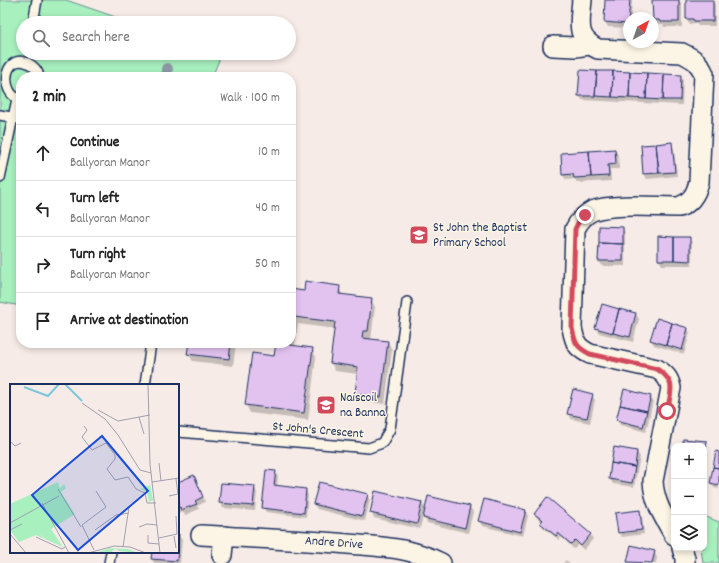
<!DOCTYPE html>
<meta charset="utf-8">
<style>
:root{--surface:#fff;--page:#f6f6f6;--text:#222;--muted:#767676;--line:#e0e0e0}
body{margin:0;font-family:Dekko,sans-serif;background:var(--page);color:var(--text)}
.controls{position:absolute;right:12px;bottom:12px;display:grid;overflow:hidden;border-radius:8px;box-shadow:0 2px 6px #0003}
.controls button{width:36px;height:36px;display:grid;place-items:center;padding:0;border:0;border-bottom:1px solid var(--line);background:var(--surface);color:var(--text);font:20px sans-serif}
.compass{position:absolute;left:623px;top:12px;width:36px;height:36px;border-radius:50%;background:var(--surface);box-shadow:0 2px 6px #0003;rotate:40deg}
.stop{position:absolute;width:12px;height:12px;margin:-9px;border:3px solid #d1495b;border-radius:50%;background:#fff}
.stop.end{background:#d1495b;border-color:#fff;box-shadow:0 1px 4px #0008}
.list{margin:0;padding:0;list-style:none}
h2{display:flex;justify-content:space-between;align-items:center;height:52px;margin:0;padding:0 16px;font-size:17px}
h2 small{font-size:13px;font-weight:400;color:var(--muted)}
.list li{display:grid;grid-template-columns:26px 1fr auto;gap:12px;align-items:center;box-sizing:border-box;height:56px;padding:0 16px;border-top:1px solid var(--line)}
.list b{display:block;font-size:15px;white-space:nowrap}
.list p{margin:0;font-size:13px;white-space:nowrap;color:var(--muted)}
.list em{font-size:13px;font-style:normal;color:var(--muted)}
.icon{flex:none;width:22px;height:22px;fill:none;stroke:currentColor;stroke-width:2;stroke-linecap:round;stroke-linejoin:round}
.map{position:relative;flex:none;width:719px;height:563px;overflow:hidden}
.search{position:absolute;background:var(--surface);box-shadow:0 2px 6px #0003;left:16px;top:16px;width:280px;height:44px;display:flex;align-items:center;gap:10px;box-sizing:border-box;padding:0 14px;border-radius:22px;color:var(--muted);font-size:15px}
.panel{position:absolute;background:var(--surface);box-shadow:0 2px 6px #0003;left:16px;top:72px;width:280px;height:276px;border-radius:16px}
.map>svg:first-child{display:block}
</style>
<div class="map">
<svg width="719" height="563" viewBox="0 0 719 563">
<rect width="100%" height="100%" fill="#f7ebe7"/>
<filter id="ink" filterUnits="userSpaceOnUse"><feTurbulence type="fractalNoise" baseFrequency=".025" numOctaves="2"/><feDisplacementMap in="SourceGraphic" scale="8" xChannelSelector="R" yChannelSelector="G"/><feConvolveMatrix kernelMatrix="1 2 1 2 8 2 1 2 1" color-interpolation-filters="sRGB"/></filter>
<g filter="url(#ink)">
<!-- green -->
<path fill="#a8f0be" stroke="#62908e" d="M0 0H66L133 23H23V53H222L212 77H21V306L0 302Z
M704 516 719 522V563H703L701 548H704Z"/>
<!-- shadow -->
<path fill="#0003" d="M606 0H632L631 18H629V28L608 27 605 22Z
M679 0 682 5V27H664L663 24H656L653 19Z
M687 0H713L715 5V26H698L696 23 689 24 687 19Z
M680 76 683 80 682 105 582 100 579 95Z
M671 144 674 149 677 176 647 179 644 174 642 146Z
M615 150 618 155 619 169H610L611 181 577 183 575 179 566 180 563 175 562 154Z
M623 228 625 233V266H602L599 261Z
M659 237 689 238 692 243V265H662L659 260Z
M339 287 343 296 371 299 375 307 371 340 388 342 392 350 385 404 360 401 356 393 358 374 335 371 331 363 335 329 298 324 295 347 312 349 316 357 308 420 250 413 246 405 253 354 275 357 277 343H291V290L305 292Z
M603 305 636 314 639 319 633 342 599 333 596 328Z
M688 328 690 333 684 354 654 345 651 340Z
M190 343H236L233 366 193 361 188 354Z
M592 395 595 400 590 423 571 419 569 414Z
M650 396 653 401 646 432 620 425 617 420Z
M706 442 707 445V451H704V446H684Z
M637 452 640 457 634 487 613 484 610 479Z
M719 453V489L714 488 711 483Z
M275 472 278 477 277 487 306 490 308 495 306 517 266 512 263 507Z
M196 481 205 502 197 506 199 509 185 515 183 512 178 514V483Z
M254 487 257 492 255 511 223 508 220 503Z
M376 492 422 503 426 510 429 497 470 507 473 512 468 533 427 523 423 516 420 529 374 518 371 512Z
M367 495 370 500 365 521 317 509 314 504Z
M525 511 528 516 523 536 482 526 479 521Z
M639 511 642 516 644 534 622 537 619 532Z
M535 514 590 534 593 539 584 550 578 545 574 549 561 537 559 540 544 528 541 523 542 522 538 519Z
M178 535 182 540 180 563H154L152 559 153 552H178Z
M632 546 654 552 657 557 656 563H628Z
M566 560 570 563H563Z"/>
<!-- building -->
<path fill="#e2c3f0" stroke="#1b2f5e" d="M605 0H630L628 24 604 22Z
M652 0H679V22H660L659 20H653Z
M686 0H713V21H694L693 19H686Z
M580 70 597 71 595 96H578Z
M597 71H613L612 97 595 96Z
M613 71 630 72 629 98 612 97Z
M630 72 647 73 646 99 629 98Z
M647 73 664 74 663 100 646 99Z
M664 74 681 75 680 100H663Z
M672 142 675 172 659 173 656 144Z
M656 144 659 173 643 174 641 145Z
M615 149 616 164 608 165 609 176 591 177 589 151Z
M589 151 591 177 574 178 573 174 562 175 561 153Z
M599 226 623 227V244L599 243Z
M658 236 674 237V260H658Z
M674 237H690V261L674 260Z
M599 243 623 244V261H598Z
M305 281 340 286 339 294 372 298 368 331H363L362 338 388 341 381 397 355 394 358 367 330 363 335 322 294 317 291 340V289L304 291Z
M602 304 619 309 613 333 595 328Z
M619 309 636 313 630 337 613 333Z
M657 318 672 323 666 345 650 340Z
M672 323 688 328 682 350 666 345Z
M189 343H231L229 359 187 354Z
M276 343H291L290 345 313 348 304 413 245 405 252 353 274 356Z
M573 389 593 394 587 418 567 414Z
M624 389 651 396 647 411 620 405Z
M620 405 647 411 643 427 616 420Z
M683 439 707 441 706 450 704 449V446H683Z
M614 447 637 451 635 467 611 463Z
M716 451 719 452V468L713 467Z
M611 463 635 467 632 483 609 479Z
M713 467 719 468V485L710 483Z
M266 470 276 471 274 485 306 489 304 513 262 508Z
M194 475 203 497 195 501 197 504 181 510 180 507 178 508V482Z
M319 482 368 494 362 516 313 504Z
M221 483 255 486 253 506 219 503Z
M375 491 422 502 417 524 370 513Z
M428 496 470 506 465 528 423 518Z
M547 497 591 534 581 546 575 540 571 544 558 533 556 536 540 523 543 520 534 514Z
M484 499 526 510 520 532 478 521Z
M640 510 642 530 618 533 615 513Z
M178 534H179L177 561 151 559 152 552H178Z
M631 545 655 551 652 563 627 562Z"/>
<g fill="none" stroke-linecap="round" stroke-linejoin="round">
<defs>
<path id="service" d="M33 23 37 0
M21 99C0 97 2 52 28 63 34 66 38 70 39 77
M0 115 21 119
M0 178 17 99
M145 385 151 343
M178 432 369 448 382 443 390 429 407 302
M109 563 111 552"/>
<g id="minor">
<path d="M582 0C580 23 575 38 598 49L682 53C694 59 699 62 704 74L699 182C696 194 691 203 679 207 655 207 613 203 592 211 584 215 579 221 575 229L572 328C575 343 576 347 590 354L657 369C665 374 669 378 671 388L653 481C654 502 664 517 674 535"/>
<path d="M553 46 575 47 589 45"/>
<path id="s1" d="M201 535C250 538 299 540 348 544 382 547 410 547 441 563"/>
<path d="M682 548 685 558V563"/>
<path d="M222 555 224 536"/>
</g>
</defs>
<!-- service casing -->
<use href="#service" stroke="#1b2f5e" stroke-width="12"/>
<!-- minor casing -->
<use href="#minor" stroke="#1b2f5e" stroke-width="22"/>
<!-- service -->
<use href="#service" stroke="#fcf5e5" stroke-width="9"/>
<!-- minor -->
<use href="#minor" stroke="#fcf5e5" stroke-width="19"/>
</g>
<!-- trees -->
<circle fill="#8d99a6" cx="167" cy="69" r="6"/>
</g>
<g fill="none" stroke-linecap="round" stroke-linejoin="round" filter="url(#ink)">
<!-- route -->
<path stroke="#d1495b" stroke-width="5" d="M585 215 579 221 575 229 572 328C575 343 576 347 590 354L657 369C677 382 671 391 667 411"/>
</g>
<!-- icons -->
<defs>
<symbol id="school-square" viewBox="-11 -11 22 22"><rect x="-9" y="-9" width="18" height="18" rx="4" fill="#d1495b" stroke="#fcf5e5"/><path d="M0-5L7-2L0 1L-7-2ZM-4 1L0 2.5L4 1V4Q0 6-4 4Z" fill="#fff"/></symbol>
</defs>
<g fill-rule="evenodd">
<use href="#school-square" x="408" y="224" width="22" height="22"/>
<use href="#school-square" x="315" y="394" width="22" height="22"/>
</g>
<g text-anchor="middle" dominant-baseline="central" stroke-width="3" stroke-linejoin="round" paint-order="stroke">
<!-- poi labels -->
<g font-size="13" fill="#1b2f5e" stroke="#fcf5e5" text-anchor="start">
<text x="433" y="228">St John the Baptist<tspan x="433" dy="15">Primary School</tspan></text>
<text x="340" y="398">Naíscoil<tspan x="340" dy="15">na Banna</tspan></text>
</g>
<!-- street labels -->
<g font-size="13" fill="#1b2f5e" stroke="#fcf5e5">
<text transform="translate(318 431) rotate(5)">St John's Crescent</text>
<text stroke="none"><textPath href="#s1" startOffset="133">Andre Drive</textPath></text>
</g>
</g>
<!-- overview -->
<g transform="translate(10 384)">
<rect width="169" height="169" fill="#f7ebe7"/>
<path d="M48 98 50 104 54 100 56 104 51 108 65 130 41 145 53 163 35 155 30 149 34 155 26 151 9 158 0 146V120ZM140 101 143 116 139 118 137 108 130 105ZM100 164 118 165 128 169 109 167 105 164 101 169H85Z" fill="#a8f0be"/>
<path fill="none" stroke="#7dc7dd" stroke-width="2" d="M55 0 72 17M14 3 38 12 49 0"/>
<path fill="none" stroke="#9fa0b0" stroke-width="1" d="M138 0 140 80 150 169M72 19 95 35 108 51 130 86 141 89M88 26 108 37 140 31M129 33 134 50M74 42 77 46 72 53 82 66 96 59 105 71V75L97 85 105 96 118 93 126 105 135 109 137 119H146M0 57 5 62 11 59M149 79 151 97M142 98 169 94M48 105 71 143M159 112 168 110 166 95M32 119 59 169M0 139 49 112M129 143 137 140 147 141M0 146 12 140M85 146 106 131 119 129M0 150 16 169M138 151V159L149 160M164 152 166 164M26 153 52 165 55 163M149 154 167 150 166 132M113 163 119 123M84 166 72 141 96 123 86 107M78 169 104 162 120 163 136 169"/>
<path fill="#1d4ed8" fill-opacity="0.15" stroke="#1d4ed8" stroke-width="2" d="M92 52 138 107 68 166 22 111Z"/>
<rect width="169" height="169" fill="none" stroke="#1b2f5e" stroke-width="2"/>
</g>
</svg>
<div class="controls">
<button>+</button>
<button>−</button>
<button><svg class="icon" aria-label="layers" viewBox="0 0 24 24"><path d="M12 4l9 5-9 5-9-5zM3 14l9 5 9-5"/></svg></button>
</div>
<svg class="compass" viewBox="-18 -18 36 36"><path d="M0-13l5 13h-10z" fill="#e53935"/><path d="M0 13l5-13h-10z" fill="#767676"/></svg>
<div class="stop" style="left:667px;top:411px"></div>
<div class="stop end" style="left:585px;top:215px"></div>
<div class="search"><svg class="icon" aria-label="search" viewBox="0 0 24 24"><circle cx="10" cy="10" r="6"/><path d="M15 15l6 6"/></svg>Search here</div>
<section class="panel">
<h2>2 min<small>Walk · 100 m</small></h2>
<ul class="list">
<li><svg class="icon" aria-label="ahead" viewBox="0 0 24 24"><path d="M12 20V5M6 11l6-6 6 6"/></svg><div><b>Continue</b><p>Ballyoran Manor</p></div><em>10 m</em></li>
<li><svg class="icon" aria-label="left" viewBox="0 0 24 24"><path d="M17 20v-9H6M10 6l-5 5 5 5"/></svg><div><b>Turn left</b><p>Ballyoran Manor</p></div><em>40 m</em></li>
<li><svg class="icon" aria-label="right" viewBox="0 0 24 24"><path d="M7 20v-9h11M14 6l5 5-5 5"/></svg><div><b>Turn right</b><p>Ballyoran Manor</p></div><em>50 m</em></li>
<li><svg class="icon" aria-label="arrive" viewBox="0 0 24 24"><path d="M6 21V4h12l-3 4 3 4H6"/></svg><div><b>Arrive at destination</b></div></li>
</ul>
</section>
</div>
